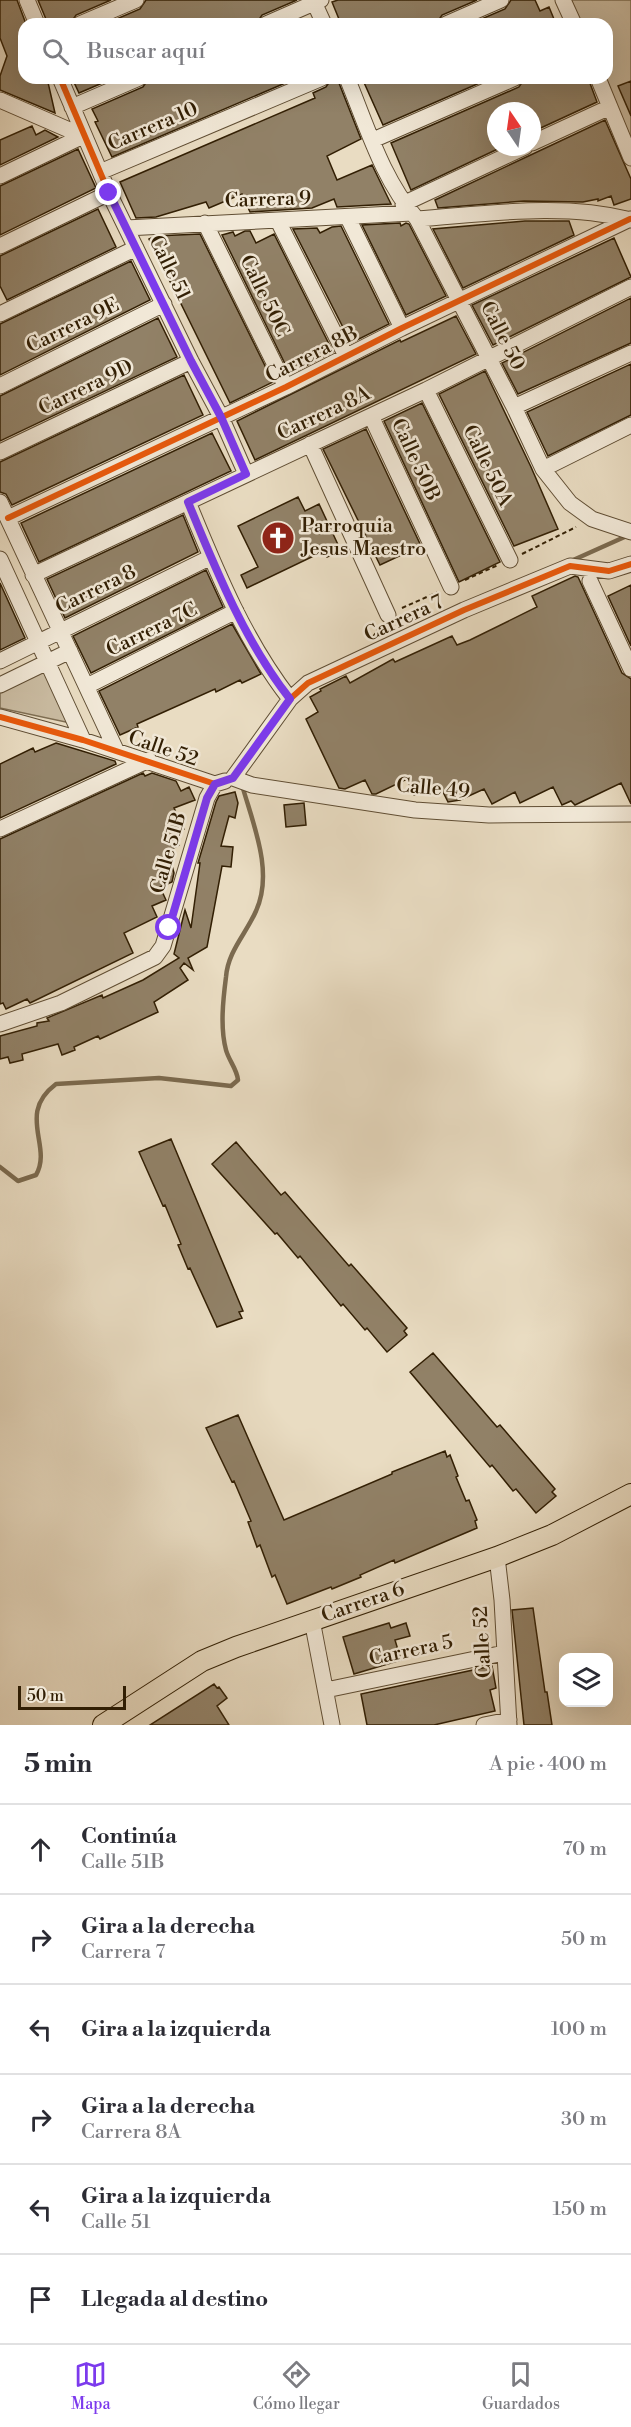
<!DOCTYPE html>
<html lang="es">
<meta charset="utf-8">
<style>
:root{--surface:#fff;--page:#f2f2f3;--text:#2b2b33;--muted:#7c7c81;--line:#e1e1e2;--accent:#7c3aed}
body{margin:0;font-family:"Libre Bodoni",serif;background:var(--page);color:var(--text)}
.controls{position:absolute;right:18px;bottom:18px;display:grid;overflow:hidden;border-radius:12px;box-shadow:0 6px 24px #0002}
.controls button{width:54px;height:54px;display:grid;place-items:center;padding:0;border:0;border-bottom:2px solid var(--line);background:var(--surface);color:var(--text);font:30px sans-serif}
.compass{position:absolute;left:487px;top:102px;width:54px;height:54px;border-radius:50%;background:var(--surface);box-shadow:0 6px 24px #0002;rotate:347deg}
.scale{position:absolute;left:18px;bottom:15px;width:108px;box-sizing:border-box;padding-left:6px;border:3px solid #321f04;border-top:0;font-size:16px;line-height:21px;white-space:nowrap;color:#321f04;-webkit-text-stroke:4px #f1e8d7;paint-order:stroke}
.stop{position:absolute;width:18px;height:18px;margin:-14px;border:4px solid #7c3aed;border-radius:50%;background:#fff}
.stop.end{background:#7c3aed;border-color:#fff;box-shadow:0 2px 6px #0008}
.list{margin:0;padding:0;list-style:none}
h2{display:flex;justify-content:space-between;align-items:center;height:78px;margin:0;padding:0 24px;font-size:26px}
h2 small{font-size:20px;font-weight:400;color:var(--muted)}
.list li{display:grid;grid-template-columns:39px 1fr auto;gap:18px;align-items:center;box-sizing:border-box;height:90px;padding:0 24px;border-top:2px solid var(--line)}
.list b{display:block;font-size:22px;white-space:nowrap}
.list p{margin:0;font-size:20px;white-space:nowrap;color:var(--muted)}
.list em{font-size:20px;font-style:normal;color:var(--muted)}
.icon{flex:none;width:33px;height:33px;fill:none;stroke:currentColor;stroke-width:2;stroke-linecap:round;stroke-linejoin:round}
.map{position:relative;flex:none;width:631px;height:1725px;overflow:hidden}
.search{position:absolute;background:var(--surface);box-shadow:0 6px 24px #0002;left:18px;right:18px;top:18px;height:66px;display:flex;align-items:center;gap:15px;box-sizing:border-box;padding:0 21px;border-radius:18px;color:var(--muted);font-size:22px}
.sheet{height:618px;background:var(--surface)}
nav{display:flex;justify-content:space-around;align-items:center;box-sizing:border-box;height:84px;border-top:2px solid var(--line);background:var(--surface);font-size:16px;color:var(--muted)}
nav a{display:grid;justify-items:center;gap:3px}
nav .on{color:var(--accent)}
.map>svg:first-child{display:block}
</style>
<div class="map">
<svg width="631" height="1725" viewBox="0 0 631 1725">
<rect width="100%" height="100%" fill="#e9dcc2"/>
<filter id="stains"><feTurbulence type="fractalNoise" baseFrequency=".00333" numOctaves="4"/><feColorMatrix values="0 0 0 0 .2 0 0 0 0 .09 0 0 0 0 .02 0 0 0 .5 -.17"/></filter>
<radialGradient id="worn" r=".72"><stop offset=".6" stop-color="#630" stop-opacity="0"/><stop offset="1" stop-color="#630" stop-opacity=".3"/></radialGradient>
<!-- green -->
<path fill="#cabca2" stroke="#7e6e53" stroke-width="1.5" d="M567 0H631V147L600 78H607V24H577Z
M47 666 75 724 0 708V690Z"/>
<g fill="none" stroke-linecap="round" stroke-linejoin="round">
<!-- stream -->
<path stroke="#7b6a4f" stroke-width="4.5" d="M571 561 629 535
M0 1167 18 1181 36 1175C53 1146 16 1114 56 1084L159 1078 231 1086 238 1080C237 1069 229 1061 226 1050 220 1028 223 1000 226 977 228 951 246 934 256 911 274 872 253 824 242 785"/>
</g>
<!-- building -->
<path fill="#918167" stroke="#321f04" stroke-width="1.5" d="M0 0H17L26 24H24V78H47L55 113 0 90V76L7 56 0 38Z
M38 0H111L76 15 70 24H48Z
M146 0H297L262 15 256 24H105L140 9Z
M338 0H477L442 15 436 24H341L332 2Z
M511 0H535L540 11 549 7 556 24H470L505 9Z
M72 78H114L79 93Z
M149 78H297L112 157 95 122 98 121 92 109 143 87Z
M332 78H337L361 139 327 156 337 180 372 165 391 204 337 207 334 199 312 208 250 212 242 194 209 208 206 202 156 217 136 218 120 182 315 98 313 93 326 87Z
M362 78H491L383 125Z
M525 78H588L597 102 532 132V111H496V147H502L411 190 391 143 519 87Z
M631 81V116L618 86Z
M605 120 631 179V199L614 205 611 196 598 201V199L583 202 524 201 438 208 435 200Z
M32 126 36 135 45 130 58 137 0 165V140Z
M78 149 96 188 0 235V186Z
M98 209 116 247 7 300 0 286V256Z
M525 221H569L574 235 463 288 433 229Z
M400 223 401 226 406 223 409 224 446 296 406 315 362 225Z
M341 226 389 324 351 343 293 229 317 228 320 233 332 227Z
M245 231H250L256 243 274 234 333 352 290 374 222 235 233 232 235 236Z
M200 234 273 382 230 403 149 239 155 236Z
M614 238 631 277 493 345 472 305Z
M131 261 150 300 0 375V324Z
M631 298V343L518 394 502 363Z
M456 316 476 354 255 460 237 421 400 340 401 342Z
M158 318 177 357 0 441V396Z
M631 364V415L548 456 527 412Z
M485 371 531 467 558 529 514 546 439 394Z
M184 375 203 415 12 505 6 494 0 492V462Z
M422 403 500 562 459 582 384 421Z
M366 429 421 546 380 565 323 449Z
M212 433 231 471 39 562 21 523Z
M298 497 305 511 319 504 341 551 327 557 324 551 247 588 241 575 258 567 238 526Z
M183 515 198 552 65 618 47 579Z
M206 570 223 607 91 673 73 636Z
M575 576 578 577 622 673 631 679V804L621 783 575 805 571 801 562 805 553 787 520 803 515 792 492 804 484 789 460 800 448 802 439 784 414 795 407 779 376 794H372L365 780 345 789 339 788 306 719 318 712 310 697 321 691 320 689 346 676 350 683 393 659 395 662 452 636 457 645 470 640 537 607 532 596Z
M0 583 25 638 0 650Z
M631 585V646L608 596Z
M232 624 261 674 242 683 240 680 216 692 215 689 137 724 138 727 120 735 99 691Z
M56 743 115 761 116 764 0 818V764L33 748 35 752Z
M143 773 145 776 152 773 176 781 181 791 189 787 195 800 174 808 184 829 173 834 179 845 168 851 174 873 172 882 160 887 166 900 152 906 157 917 124 933 133 953 30 1003 27 999 6 1009 3 1003 0 1004V839Z
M235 792 238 803 235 818 229 816 221 846 233 847 231 867 222 866 207 947 188 958 193 970 184 963 180 968 188 980 154 1002 158 1012 100 1039 98 1036 74 1047 75 1050 62 1055 58 1044 22 1054 23 1060 10 1063 8 1057 0 1059V1036L37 1026V1023L49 1021 47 1018 102 995 103 998 143 980 179 958 174 954 185 910 191 928 200 863H198L216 802 219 796Z
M304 803 306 825 286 827 284 805Z
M171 1139 243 1311 239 1312 242 1318 217 1327 190 1268 188 1269 178 1245 181 1244 165 1205 163 1206 139 1152Z
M236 1142 281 1195 285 1192 349 1266 351 1264 407 1328 404 1331 407 1335 387 1352 367 1328 365 1330 343 1304 341 1306 300 1256 298 1258 277 1233 275 1234 212 1164Z
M433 1353 497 1427 500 1425 555 1489 552 1492 556 1496 536 1513 516 1489 513 1491 492 1465 490 1467 410 1372Z
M238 1415 284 1520 392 1474V1472L445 1451 447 1457 450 1455 458 1476 456 1477 466 1501 469 1500 477 1520 475 1521 477 1528 395 1563 394 1560 360 1575 361 1577 332 1589 331 1587 287 1604 275 1575 272 1577 260 1545 257 1547 248 1522 251 1521 234 1481 232 1482 206 1428Z
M533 1608 545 1692H547L552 1725H524L512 1610Z
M389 1623 391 1628 406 1623 410 1636 395 1640 401 1660 354 1674 343 1637Z
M492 1666 496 1688 490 1690 495 1711 434 1725H367L361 1694Z
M214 1684 217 1688 219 1687 227 1698 217 1706 229 1725H150Z"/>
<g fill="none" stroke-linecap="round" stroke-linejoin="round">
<defs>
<path id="minor" d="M27 0 37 24
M313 0 324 24
M563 0 574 24
M80 24 136 0
M266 24 321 0
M446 24 501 0
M60 78 109 193 191 361 221 417 246 474
M347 78C367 126 382 179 417 219L514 407 543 469 570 503 592 519 631 532
M598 78 631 158
M0 100 83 136
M72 107 139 78
M373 140 515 78
M532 143 610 107
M100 172 322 78
M0 176 83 136
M403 204 525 147
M348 218 402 328
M417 219C487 214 562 202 631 220
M278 221 346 356
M205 223 286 387
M126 228 412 213
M0 246 109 193
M0 314 136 248
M0 386 164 304
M426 390 510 560
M514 407 631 353
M371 416 451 587
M310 444 388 615
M0 452 191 361
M543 469 631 425
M0 502 116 750
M188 502C216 570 244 640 290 699
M8 518 286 387 402 328 630 219
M0 559 83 740
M33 575 426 390 631 287
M590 581 631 669
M0 661 211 557
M0 685 70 651
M87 686 236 611
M0 717 83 740 215 784 225 781
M233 778 290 699 308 683 464 610 570 566 609 571 631 564
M233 778 252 785 415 810 489 815 631 814
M0 829 149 760
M0 1024 61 1003 155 957 163 946 207 798 215 784
M497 1557 502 1600 509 1725
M312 1620 332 1725
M326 1690 504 1653
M484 1725 509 1720"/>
<path id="major" d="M103 1725 202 1661 236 1647 497 1557 552 1535 631 1494"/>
</defs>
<!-- minor casing -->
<use href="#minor" stroke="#604e34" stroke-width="17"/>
<!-- major casing -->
<use href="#major" stroke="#321f04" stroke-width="22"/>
<!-- path -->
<path stroke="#321f04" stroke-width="2" stroke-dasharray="4.5 3" stroke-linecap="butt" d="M522 554 576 527
M465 580 498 565
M402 608 438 592
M373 637 380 626"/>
<!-- minor -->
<use href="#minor" stroke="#f1e8d7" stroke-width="15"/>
<!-- major -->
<use href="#major" stroke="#e9dcc2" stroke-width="20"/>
<defs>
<path id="cycleway" d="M60 78 109 193 191 361 221 417 246 474
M8 518 286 387 402 328 630 219
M0 717 83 740 215 784 233 778 290 699 308 683 464 610 570 566 609 571 631 564"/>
</defs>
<!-- cycleway casing -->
<use href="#cycleway" stroke="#f1e8d7" stroke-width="10"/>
<!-- cycleway -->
<use href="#cycleway" stroke="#e8590c" stroke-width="6"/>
</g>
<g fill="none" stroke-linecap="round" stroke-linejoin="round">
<!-- route -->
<path stroke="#7c3aed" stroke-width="8" d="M109 193 191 361 221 417 246 474 188 502C216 570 244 640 290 699L233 778 215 784 207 798 169 928"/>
</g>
<!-- icons -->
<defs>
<symbol id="church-disc" viewBox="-11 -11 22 22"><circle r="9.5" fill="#8f2418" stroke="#f1e8d7"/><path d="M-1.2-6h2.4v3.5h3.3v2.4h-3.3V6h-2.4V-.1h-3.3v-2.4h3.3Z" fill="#fff"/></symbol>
</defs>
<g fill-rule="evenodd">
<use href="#church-disc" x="259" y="519" width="38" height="38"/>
</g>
<g text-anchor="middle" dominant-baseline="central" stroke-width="5" stroke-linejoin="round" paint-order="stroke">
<!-- street labels -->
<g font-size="20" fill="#321f04" stroke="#f1e8d7">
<text transform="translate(153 127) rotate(-23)">Carrera 10</text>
<text transform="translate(268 200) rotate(-2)">Carrera 9</text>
<text transform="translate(169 268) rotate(64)">Calle 51</text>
<text transform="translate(264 296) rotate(64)">Calle 50C</text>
<text transform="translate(73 326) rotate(-26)">Carrera 9E</text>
<text transform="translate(502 336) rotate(63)">Calle 50</text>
<text transform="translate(312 355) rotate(-27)">Carrera 8B</text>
<text transform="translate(86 388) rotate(-26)">Carrera 9D</text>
<text transform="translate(324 414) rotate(-25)">Carrera 8A</text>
<text transform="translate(415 460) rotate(65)">Calle 50B</text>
<text transform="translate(487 466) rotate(64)">Calle 50A</text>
<text transform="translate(96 590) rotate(-26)">Carrera 8</text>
<text transform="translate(404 619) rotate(-25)">Carrera 7</text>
<text transform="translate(152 630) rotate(-26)">Carrera 7C</text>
<text transform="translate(163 749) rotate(19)">Calle 52</text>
<text transform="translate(433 789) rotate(5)">Calle 49</text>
<text transform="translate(169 853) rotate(-74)">Calle 51B</text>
<text transform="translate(363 1603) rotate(-19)">Carrera 6</text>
<text transform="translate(483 1642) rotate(-93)">Calle 52</text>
<text transform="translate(411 1651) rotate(-12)">Carrera 5</text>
</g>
<!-- poi labels -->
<g font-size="20" fill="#321f04" stroke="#f1e8d7" text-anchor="start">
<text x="301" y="526">Parroquia<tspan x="301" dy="23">Jesus Maestro</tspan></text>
</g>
</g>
<rect width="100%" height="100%" filter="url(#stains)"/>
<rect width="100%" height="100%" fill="url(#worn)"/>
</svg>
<div class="controls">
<button><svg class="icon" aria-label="layers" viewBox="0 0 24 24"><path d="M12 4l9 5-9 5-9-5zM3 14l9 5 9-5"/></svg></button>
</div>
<svg class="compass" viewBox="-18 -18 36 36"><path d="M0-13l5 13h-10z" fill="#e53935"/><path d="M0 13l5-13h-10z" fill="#7c7c81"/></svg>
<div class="scale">50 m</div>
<div class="stop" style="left:169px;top:928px"></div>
<div class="stop end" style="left:109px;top:193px"></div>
<div class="search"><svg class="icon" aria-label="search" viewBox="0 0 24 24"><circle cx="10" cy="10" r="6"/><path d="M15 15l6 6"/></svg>Buscar aquí</div>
</div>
<section class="sheet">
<h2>5 min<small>A pie · 400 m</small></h2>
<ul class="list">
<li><svg class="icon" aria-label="ahead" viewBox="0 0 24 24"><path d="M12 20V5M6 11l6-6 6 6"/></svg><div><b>Continúa</b><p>Calle 51B</p></div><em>70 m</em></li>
<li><svg class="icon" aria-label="right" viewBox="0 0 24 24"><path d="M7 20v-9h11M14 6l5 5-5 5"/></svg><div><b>Gira a la derecha</b><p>Carrera 7</p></div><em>50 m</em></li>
<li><svg class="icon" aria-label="left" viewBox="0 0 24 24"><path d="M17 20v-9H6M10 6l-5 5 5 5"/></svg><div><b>Gira a la izquierda</b></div><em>100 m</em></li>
<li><svg class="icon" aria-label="right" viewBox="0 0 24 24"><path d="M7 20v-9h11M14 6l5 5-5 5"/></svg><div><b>Gira a la derecha</b><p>Carrera 8A</p></div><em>30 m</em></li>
<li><svg class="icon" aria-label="left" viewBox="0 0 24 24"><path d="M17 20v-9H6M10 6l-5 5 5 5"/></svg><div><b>Gira a la izquierda</b><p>Calle 51</p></div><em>150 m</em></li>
<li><svg class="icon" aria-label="arrive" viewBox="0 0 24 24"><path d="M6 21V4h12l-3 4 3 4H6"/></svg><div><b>Llegada al destino</b></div></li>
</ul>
</section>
<nav>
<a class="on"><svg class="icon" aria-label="map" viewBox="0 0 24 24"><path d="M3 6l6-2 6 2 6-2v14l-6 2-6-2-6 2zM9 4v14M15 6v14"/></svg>Mapa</a>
<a><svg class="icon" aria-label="directions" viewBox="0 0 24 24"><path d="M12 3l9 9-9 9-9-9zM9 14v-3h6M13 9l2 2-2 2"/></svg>Cómo llegar</a>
<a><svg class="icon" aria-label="saved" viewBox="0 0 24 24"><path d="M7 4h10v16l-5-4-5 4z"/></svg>Guardados</a>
</nav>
